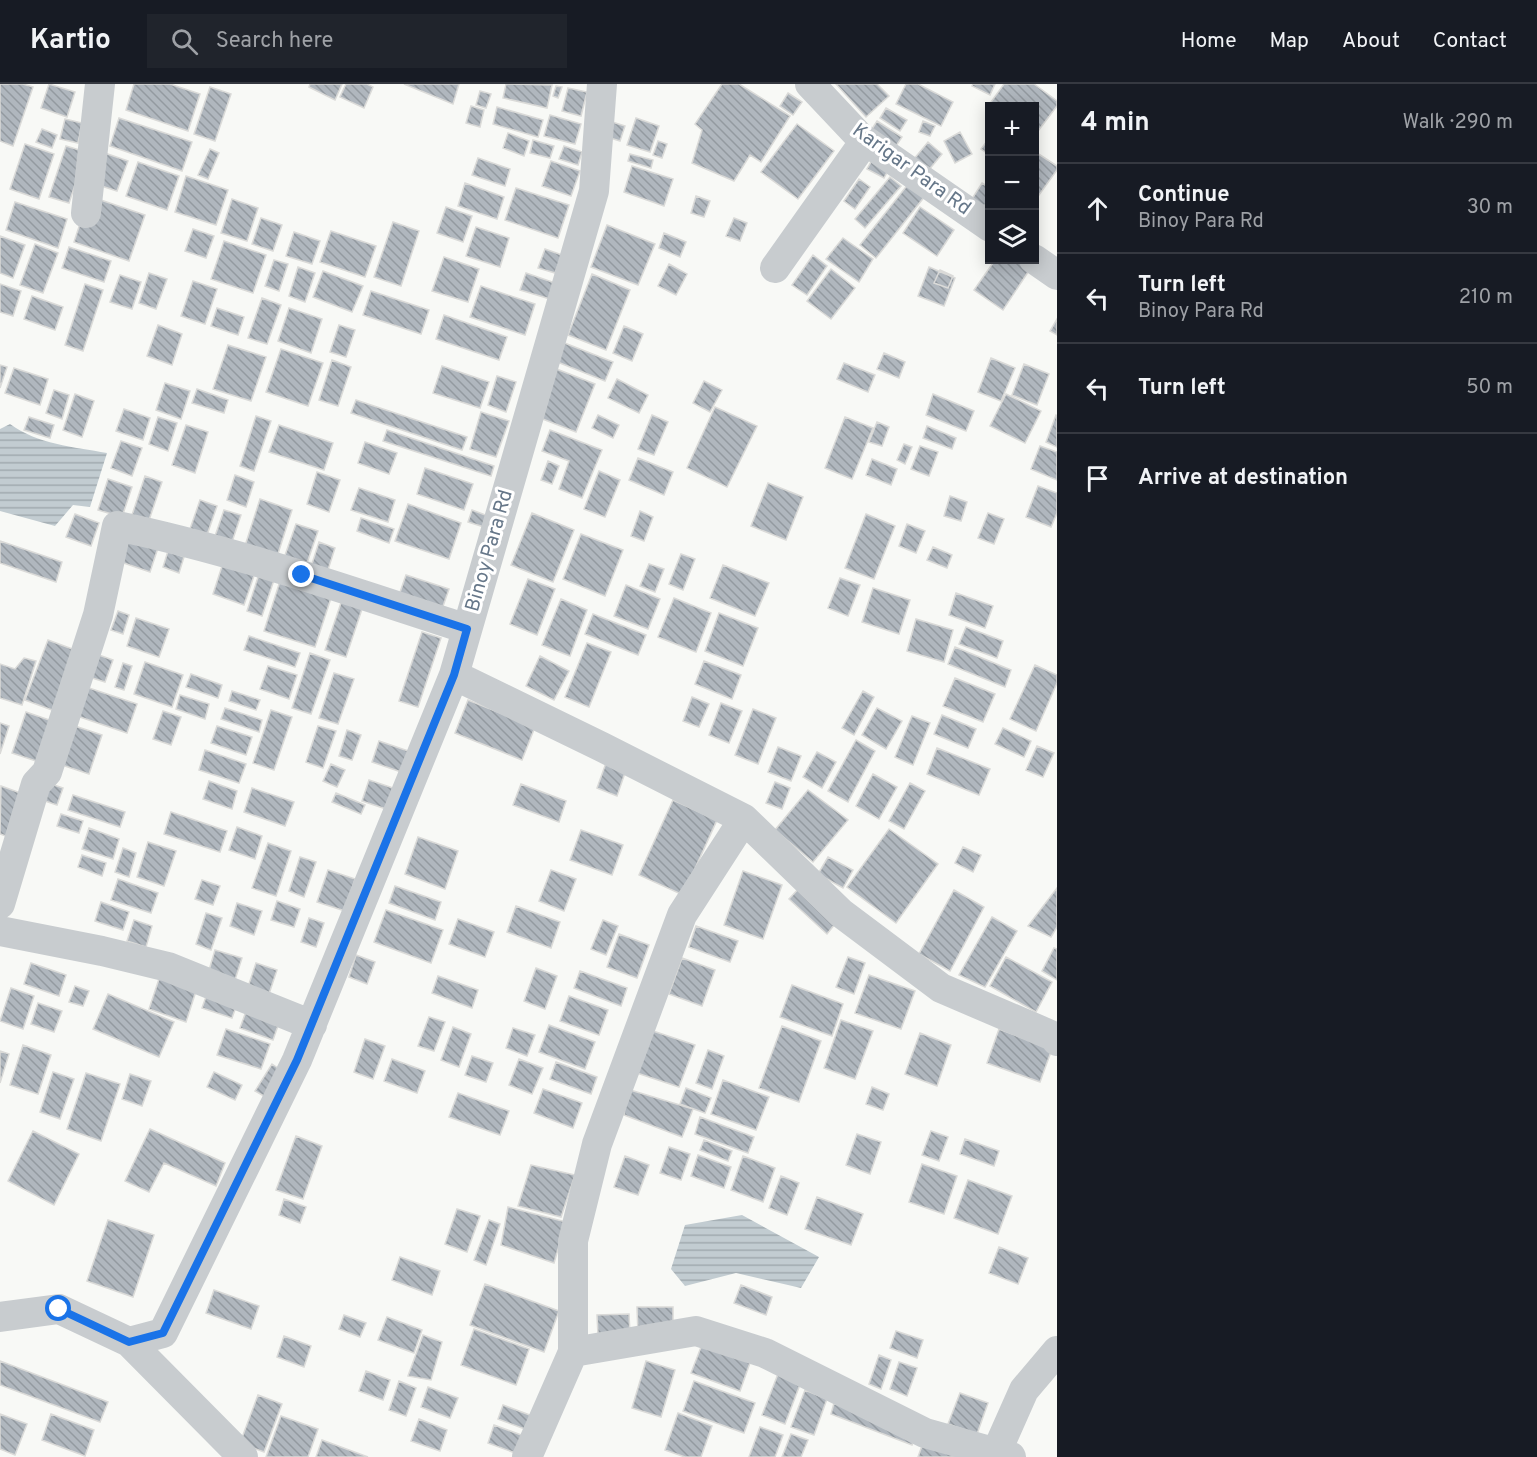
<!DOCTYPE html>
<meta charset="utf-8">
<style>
:root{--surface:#171b24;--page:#20242c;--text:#f1f3f6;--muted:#9ea1a6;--line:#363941}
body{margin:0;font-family:Overpass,sans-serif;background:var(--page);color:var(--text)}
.controls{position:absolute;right:18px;top:18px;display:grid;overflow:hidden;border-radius:0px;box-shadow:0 3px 15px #0003}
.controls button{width:54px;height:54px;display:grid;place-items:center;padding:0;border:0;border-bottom:2px solid var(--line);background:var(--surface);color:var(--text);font:30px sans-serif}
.stop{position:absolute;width:18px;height:18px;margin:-14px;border:4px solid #1a73e8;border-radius:50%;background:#fff}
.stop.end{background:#1a73e8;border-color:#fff;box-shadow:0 2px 6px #0008}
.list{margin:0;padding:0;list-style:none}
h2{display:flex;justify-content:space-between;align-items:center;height:78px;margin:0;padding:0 24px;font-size:26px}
h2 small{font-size:20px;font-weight:400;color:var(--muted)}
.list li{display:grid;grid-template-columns:39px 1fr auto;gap:18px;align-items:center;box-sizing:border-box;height:90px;padding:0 24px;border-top:2px solid var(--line)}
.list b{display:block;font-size:22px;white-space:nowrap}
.list p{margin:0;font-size:20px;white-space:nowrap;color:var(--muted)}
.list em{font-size:20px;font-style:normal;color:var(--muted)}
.icon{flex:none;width:33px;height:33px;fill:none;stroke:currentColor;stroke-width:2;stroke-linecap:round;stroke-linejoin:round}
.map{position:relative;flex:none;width:1057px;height:1373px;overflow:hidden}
header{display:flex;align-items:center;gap:36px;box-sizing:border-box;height:84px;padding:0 30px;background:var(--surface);border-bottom:2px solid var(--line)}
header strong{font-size:28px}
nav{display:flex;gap:33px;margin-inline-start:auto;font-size:21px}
.search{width:420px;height:54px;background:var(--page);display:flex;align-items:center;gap:15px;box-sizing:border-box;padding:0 21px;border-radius:0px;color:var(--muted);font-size:22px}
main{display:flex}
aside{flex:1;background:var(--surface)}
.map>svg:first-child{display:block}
</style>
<header>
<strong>Kartio</strong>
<div class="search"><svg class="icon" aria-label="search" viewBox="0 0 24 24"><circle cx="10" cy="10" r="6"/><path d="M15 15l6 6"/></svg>Search here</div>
<nav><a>Home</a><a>Map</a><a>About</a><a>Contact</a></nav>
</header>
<main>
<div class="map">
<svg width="1057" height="1373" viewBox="0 0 1057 1373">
<defs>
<pattern id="water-rules" width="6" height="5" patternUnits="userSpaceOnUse" patternTransform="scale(1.5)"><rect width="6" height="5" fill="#c2ccd1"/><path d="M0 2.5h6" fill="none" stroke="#a1aaaf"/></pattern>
<pattern id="building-back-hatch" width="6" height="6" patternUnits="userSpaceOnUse" patternTransform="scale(1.5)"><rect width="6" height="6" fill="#b0b7be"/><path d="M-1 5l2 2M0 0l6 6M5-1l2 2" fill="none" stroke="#939aa0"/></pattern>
</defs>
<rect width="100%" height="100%" fill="#f8f9f6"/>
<!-- water -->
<path fill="url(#water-rules)" d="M10 340C37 360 74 363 107 369L90 423 73 421 55 442 0 427V345Z
M742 1131 819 1173 801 1204 736 1189 685 1202 671 1185 685 1141Z"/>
<!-- building -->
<path fill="url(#building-back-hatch)" stroke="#dadad8" stroke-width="1.5" d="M0 0H23L33 3 13 62 0 57Z
M49 0 75 8 67 33 41 24Z
M134 0H170L200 10 188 47 126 26Z
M310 0H342L335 16 309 3Z
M346 0H367L373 3 364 24 340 13Z
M404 0H459L453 20Z
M506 0 552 1 547 24 503 14Z
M722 0H739L790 32 761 78 750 71 734 97 692 79 702 46 695 40Z
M836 0H877L889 12 866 33Z
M906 0H918L953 18 941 42 896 20Z
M973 0H995L990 11 972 2Z
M1004 0H1034L1057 17V22L1035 51 1034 22H997L991 18Z
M556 2 562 3 558 14 553 12Z
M210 3 231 10 215 57 194 50Z
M568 4 587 8 581 32 562 27Z
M480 7 491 10 486 24 476 21Z
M788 9 802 18 793 31 780 22Z
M471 22 484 26 480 43 466 39Z
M497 23 543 36 538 53 493 40Z
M886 24 907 36 900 47 880 34Z
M550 31 581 40 575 60 544 52Z
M119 34 192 58 182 87 110 62Z
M636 34 659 42 650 68 627 61Z
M65 35 82 39 78 59 60 55Z
M609 37 625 42 620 57 604 52Z
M877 37 902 53 894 65 870 48Z
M923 37 935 42 930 52 919 48Z
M797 40 834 67 798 115 761 88Z
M42 45 57 51 52 64 36 58Z
M960 48 972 70 955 79 944 57Z
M508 49 529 57 524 72 503 64Z
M990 53V71L981 65Z
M533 56 554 62 550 74 530 69Z
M658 57 667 60 662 74 653 71Z
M928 58 942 70 928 87 914 75Z
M25 60 54 70 39 115 10 105Z
M66 62 86 68 69 119 49 113Z
M564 62 582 68 578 81 559 75Z
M210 65 219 69 208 95 198 91Z
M99 67 128 77 117 107 89 98Z
M1034 67 1057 82V86L1034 118Z
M630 70 653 76 651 84 628 77Z
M875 71 891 81 884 94 867 85Z
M478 74 510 85 505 102 472 91Z
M551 77 580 87 571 112 542 102Z
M138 78 179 92 167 126 126 112Z
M632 82 673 95 664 122 624 108Z
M186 92 228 106 216 141 175 128Z
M890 93 901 102 865 144 855 135Z
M859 95 870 103 855 125 844 117Z
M465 99 504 113 497 135 458 122Z
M909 99 925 112 876 174 860 161Z
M982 99 990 104V113L982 126 970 118Z
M516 104 569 121 558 154 505 136Z
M89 112 145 131 129 177 74 158Z
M696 112 710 117 704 133 691 129Z
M232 115 258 124 247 157 221 149Z
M15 118 67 135 58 164 6 146Z
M446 123 472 132 463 158 437 149Z
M920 123 954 146 937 172 903 149Z
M261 134 282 141 273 167 252 160Z
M734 134 747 139 740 157 726 152Z
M393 138 419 147 401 202 374 193Z
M607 141 655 160 638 201 591 183Z
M476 143 509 154 500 183 466 172Z
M193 145 214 152 206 174 185 167Z
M331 147 376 162 365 193 320 178Z
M294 148 320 157 312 180 286 172Z
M664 149 686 158 680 173 659 164Z
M0 152 25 161 13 194 0 189Z
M843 154 873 175 859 198 826 175Z
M224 157 266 171 253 209 211 195Z
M35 160 58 169 43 209 20 201Z
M69 163 111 177 104 198 62 184Z
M545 165 562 171 555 189 538 184Z
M813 171 827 182 807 211 792 201Z
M444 173 479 185 468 218 432 207Z
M274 176 288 180 279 207 265 202Z
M995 176H1029L1034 179 1003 226 974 206Z
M669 180 687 190 676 211 658 202Z
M298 183 315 189 305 218 289 212Z
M929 183 955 194 944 222 918 212Z
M831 185 855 204 831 235 807 217Z
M940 186 953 192 948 204 934 199Z
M323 187 363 202 352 228 313 213Z
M149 189 167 195 156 225 139 219Z
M526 189 555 199 550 215 520 206Z
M592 190 630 206 606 266 568 251Z
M120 191 141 198 132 225 110 218Z
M193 197 217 205 205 240 181 232Z
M0 200 21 207 13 232 0 228Z
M85 200 103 206 83 267 65 261Z
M481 202 535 220 525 251 470 233Z
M371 207 429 226 421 250 363 231Z
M32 212 63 223 55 246 24 235Z
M262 214 281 221 267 260 248 254Z
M217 224 244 233 238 251 211 242Z
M289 224 322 235 311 269 278 257Z
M444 231 507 253 499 276 436 255Z
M1057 235V251L1050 247Z
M158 241 182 250 172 281 147 272Z
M339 241 355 246 346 273 330 268Z
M624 242 643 250 632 277 613 269Z
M562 258 613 278 605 297 555 277Z
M228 261 266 273 251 317 213 305Z
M281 265 323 279 308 322 266 308Z
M884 269 905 278 899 294 877 285Z
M991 274 1015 284 1001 317 978 308Z
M332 276 351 283 338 322 319 316Z
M844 279 875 291 868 308 837 295Z
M1024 280 1049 290 1037 321 1012 311Z
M0 281 7 283 0 304Z
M442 282 489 298 480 324 433 309Z
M14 284 48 295 40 321 5 309Z
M554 284 595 300 576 348 535 332Z
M497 292 516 298 506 328 488 321Z
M617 295 648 311 639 329 608 314Z
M704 297 722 306 710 328 693 319Z
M165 299 190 307 181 335 156 326Z
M197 305 228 316 224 329 192 319Z
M54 306 69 311 62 335 46 329Z
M75 310 94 317 82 353 63 346Z
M933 310 974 327 966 347 926 331Z
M1006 310 1041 327 1025 359 990 342Z
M356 316 467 353 462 366 351 329Z
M715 323 757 342 727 403 687 384Z
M124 325 150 334 143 356 116 347Z
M481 328 509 337 496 373 470 365Z
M598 331 619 341 613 354 592 344Z
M652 331 668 338 654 371 638 365Z
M1056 331 1057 332V363L1046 358Z
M256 332 271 337 254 387 240 382Z
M29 333 54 341 50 354 24 346Z
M158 333 177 339 168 367 149 360Z
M845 333 873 344 852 395 825 384Z
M877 338 889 343 882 362 869 358Z
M186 341 208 348 195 389 172 381Z
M279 341 333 359 324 386 269 368Z
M927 342 956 354 952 365 923 354Z
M387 346 494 382 491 392 383 357Z
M550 346 602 366 582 414 559 405 569 377 542 367Z
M121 357 142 364 132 392 111 384Z
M365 358 397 369 389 390 358 379Z
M904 360 912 363 905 380 897 376Z
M920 362 938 368 929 392 911 385Z
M1040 362 1057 368V396L1031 385Z
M638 374 673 388 664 411 629 396Z
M872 375 897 385 891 401 866 391Z
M548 377 559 382 552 400 541 396Z
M425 384 473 400 464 426 417 410Z
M599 387 620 396 605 433 584 425Z
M317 388 340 396 329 428 307 420Z
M235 391 254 398 246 423 227 416Z
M145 392 162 398 148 439 131 434Z
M108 395 132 403 122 433 98 426Z
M768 399 803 413 786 456 751 442Z
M1038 402 1057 409V429L1051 443 1026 433Z
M359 404 395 416 388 438 351 426Z
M950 412 967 418 961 437 944 432Z
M260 415 292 426 276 476 244 465Z
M200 416 217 422 207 451 190 445Z
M408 420 461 439 449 475 395 457Z
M224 426 241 431 231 461 214 455Z
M472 426 488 432 484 443 468 438Z
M640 427 653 433 644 457 631 452Z
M532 429 574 446 553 498 511 481Z
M988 429 1004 435 994 460 978 454Z
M75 430 99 439 91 462 66 453Z
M866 430 895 442 874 495 845 484Z
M361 434 394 445 389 459 357 447Z
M296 440 318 447 305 485 283 477Z
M907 440 925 447 916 469 899 462Z
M581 450 623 466 605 512 563 495Z
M123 453 158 464 150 488 115 476Z
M0 457 62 478 56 498 0 479Z
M319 458 335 464 325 495 309 489Z
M933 463 952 471 947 484 927 476Z
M168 467 184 473 179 489 163 483Z
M681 470 695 475 683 506 669 500Z
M224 476 256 486 244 521 213 510Z
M649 480 664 485 655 508 640 502Z
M723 481 769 499 755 532 710 514Z
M260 487 275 493 262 532 247 527Z
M406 491 449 505 441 528 398 514Z
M281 494 332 511 315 563 264 547Z
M840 494 860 501 848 532 828 524Z
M528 495 555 505 537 551 510 540Z
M626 501 660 515 648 545 614 532Z
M873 504 910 516 899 550 862 538Z
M956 509 993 522 985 544 949 531Z
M343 513 364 519 346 573 325 566Z
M674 514 711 529 696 568 658 553Z
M561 515 587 526 570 572 542 561Z
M118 527 129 531 123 550 111 546Z
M719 529 758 544 743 582 705 567Z
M593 530 646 551 638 571 585 550Z
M136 534 169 545 159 573 127 562Z
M916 535 953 546 944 578 907 567Z
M966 543 1003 557 997 574 959 560Z
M422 548 441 554 418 623 399 617Z
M249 552 300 569 295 583 244 566Z
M48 556 75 566 52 626 25 616Z
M587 559 611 568 589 623 565 613Z
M955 563 1011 586 1005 603 948 580Z
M310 569 330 576 311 630 292 624Z
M96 570 113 576 105 598 89 593Z
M540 572 569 587 554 616 526 602Z
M24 574 36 577 22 621 0 614V580L15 585Z
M704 577 741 591 732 615 695 600Z
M145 578 183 591 172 623 134 610Z
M123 579 132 582 124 606 115 603Z
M1035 581 1057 591V599L1036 647 1010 635Z
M268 582 297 591 289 615 260 605Z
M334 589 354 595 338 640 319 634Z
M191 590 222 601 218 614 186 603Z
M955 594 995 610 983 638 943 622Z
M83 602 137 620 127 649 74 631Z
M232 607 260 616 256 626 229 617Z
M863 607 874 613 854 651 842 644Z
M180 611 209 620 205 635 176 625Z
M692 613 709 620 699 643 683 637Z
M468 616 535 643 522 676 455 649Z
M721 619 742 627 729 659 709 651Z
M225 624 262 636 259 648 221 635Z
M877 624 902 637 886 665 862 651Z
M753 625 776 634 758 680 735 671Z
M271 626 292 633 274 686 253 679Z
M163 627 181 633 171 661 153 655Z
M26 628 58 639 45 680 12 669Z
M942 631 976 645 968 664 934 650Z
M912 632 930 639 913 681 895 673Z
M0 639 9 642 0 670Z
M69 640 102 651 89 690 56 679Z
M217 642 252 653 246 671 211 659Z
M318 642 336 647 323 684 306 678Z
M1003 644 1031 657 1024 673 995 660Z
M347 646 361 651 352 676 339 672Z
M856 656 875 667 848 718 828 707Z
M379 657 417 670 410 691 372 678Z
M1037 662 1054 669 1043 693 1026 686Z
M778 663 801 672 791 697 768 688Z
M937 664 990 685 979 711 927 690Z
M205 666 246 680 239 699 199 686Z
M817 668 836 678 822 704 803 693Z
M606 679 626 686 617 712 597 704Z
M331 680 345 686 337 703 323 697Z
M873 690 897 703 879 735 856 722Z
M369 696 393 704 386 725 362 717Z
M209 697 237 707 232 725 203 715Z
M45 698 63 704 57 721 39 715Z
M775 698 790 704 782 725 766 719Z
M910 699 925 707 904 745 889 737Z
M521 700 566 717 559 738 513 721Z
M1 702 26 711 12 754 0 750Z
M252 704 294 718 285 742 244 728Z
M808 706 848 736 813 778 775 746Z
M336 709 365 721 361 730 332 718Z
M73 711 125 728 120 743 68 726Z
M673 716 717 736 683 811 639 791Z
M171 728 227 747 220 768 164 750Z
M61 730 83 737 79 749 57 742Z
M237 743 262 752 255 775 229 766Z
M89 744 119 755 113 775 82 765Z
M889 745 938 780 896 839 847 803Z
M581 746 623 761 612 791 570 776Z
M418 753 458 767 445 805 405 790Z
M148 758 176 767 164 802 137 793Z
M268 759 291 767 276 812 252 804Z
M963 763 981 771 973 788 955 779Z
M123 764 136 769 129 793 115 788Z
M82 771 106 779 102 792 78 783Z
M300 773 316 778 304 813 289 807Z
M828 773 853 786 843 804 818 790Z
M328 786 355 795 345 827 317 818Z
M551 786 576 795 564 827 539 817Z
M743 787 782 801 763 855 724 841Z
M118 795 158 809 151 829 111 816Z
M202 796 220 802 213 821 195 815Z
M802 801 839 835 827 850 789 815Z
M395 802 441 818 435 836 389 819Z
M1057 804V843L1051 853 1028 842Z
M954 806 984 823 950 887 919 870Z
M277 817 300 825 294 843 271 836Z
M101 818 129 828 123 846 95 837Z
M237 819 262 827 254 851 230 842Z
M516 822 560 838 551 864 507 848Z
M386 826 443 846 431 879 374 858Z
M206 829 222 834 211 866 196 860Z
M992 833 1017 847 985 903 959 891Z
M309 834 324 839 316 863 301 858Z
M458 835 494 848 485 873 449 860Z
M134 836 152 842 146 863 127 857Z
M603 836 618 842 606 871 591 865Z
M696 842 738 857 730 878 689 863Z
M619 850 649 861 637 894 607 883Z
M1054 864 1057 865V896L1042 887Z
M215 866 242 874 233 902 207 893Z
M356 871 375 878 367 900 349 893Z
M848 873 865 879 854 910 836 903Z
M1006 873 1052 898 1036 928 990 902Z
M682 874 715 886 702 922 669 910Z
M31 879 66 891 59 912 24 900Z
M256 879 277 886 267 916 246 909Z
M536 884 557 892 545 925 524 917Z
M580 887 627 904 621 922 574 904Z
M161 889 198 901 186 938 149 925Z
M869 891 915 907 901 945 855 929Z
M438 892 478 906 472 924 432 909Z
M792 901 843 920 832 952 780 933Z
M75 902 89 907 83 922 69 918Z
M11 904 34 912 23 945 0 937Z
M208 907 238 917 232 934 202 924Z
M108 910 174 938 159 973 93 945Z
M569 912 608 926 599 951 560 937Z
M38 919 62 927 54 948 31 940Z
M248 922 281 933 273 956 240 944Z
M429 933 445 938 434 967 418 962Z
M841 936 873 947 855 995 824 984Z
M549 941 595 958 585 985 539 968Z
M782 942 821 957 799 1018 759 1004Z
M453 943 471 950 459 983 441 976Z
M513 944 535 951 527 972 506 964Z
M226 945 270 960 261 985 217 971Z
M999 945 1052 965 1040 998 987 979Z
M653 947 695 961 679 1003 637 989Z
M920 949 951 961 937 1002 905 990Z
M365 955 385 962 373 995 354 988Z
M23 961 51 971 38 1010 10 1001Z
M708 966 724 972 712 1005 696 999Z
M0 967 9 970 0 999Z
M472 972 493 979 486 998 465 991Z
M392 975 425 987 417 1009 384 997Z
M519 975 543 984 532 1010 509 1001Z
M556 978 597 993 591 1010 550 995Z
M272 980 285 989 269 1015 255 1007Z
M53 988 74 995 60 1035 40 1028Z
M214 988 242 1001 235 1016 207 1003Z
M86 989 120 1000 101 1057 67 1045Z
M130 990 151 997 142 1022 122 1015Z
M723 996 769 1013 756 1046 711 1030Z
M872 1003 889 1010 883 1026 866 1020Z
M686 1004 711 1014 705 1029 680 1020Z
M543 1005 582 1019 573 1044 534 1029Z
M627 1005 693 1025 682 1053 624 1031Z
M458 1009 509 1027 500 1051 449 1033Z
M700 1033 754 1053 748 1069 695 1050Z
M150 1045 225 1079 216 1102 164 1079 149 1108 125 1097Z
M33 1047 79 1070 54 1121 8 1097Z
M931 1047 948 1053 939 1077 922 1071Z
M857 1050 881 1058 870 1090 846 1081Z
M296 1052 322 1062 303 1115 276 1106Z
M965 1055 999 1067 994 1082 960 1070Z
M704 1056 732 1067 728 1077 700 1066Z
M669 1063 690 1070 681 1096 660 1089Z
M698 1071 731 1083 724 1104 691 1092Z
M625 1072 649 1081 638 1111 614 1103Z
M743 1072 775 1084 763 1118 731 1106Z
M922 1080 957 1092 944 1130 909 1118Z
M531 1081 575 1091 561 1133 518 1122Z
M781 1092 799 1099 787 1131 769 1124Z
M968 1096 1012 1112 998 1150 954 1134Z
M817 1113 863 1130 851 1161 805 1145Z
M284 1115 306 1123 300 1139 279 1131Z
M508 1123 566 1138 554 1179 501 1161Z
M457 1125 480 1132 467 1168 445 1160Z
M108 1136 154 1151 133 1213 87 1197Z
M489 1136 500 1140 486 1181 474 1176Z
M999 1163 1028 1174 1018 1200 989 1189Z
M400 1173 440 1187 432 1211 392 1196Z
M485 1200 559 1227 544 1268 470 1241Z
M741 1201 772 1213 766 1231 734 1219Z
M214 1206 259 1222 251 1245 206 1229Z
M637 1223H673V1249L638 1250Z
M629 1230 630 1250 598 1252 597 1231Z
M344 1231 366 1239 360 1253 339 1245Z
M387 1233 422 1246 414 1269 378 1256Z
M474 1245 529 1265 516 1301 461 1281Z
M896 1247 923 1256 917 1274 890 1264Z
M423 1251 442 1258 431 1296 408 1292Z
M284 1252 311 1262 304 1283 277 1273Z
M703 1258 751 1276 740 1307 691 1289Z
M879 1271 891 1276 881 1305 869 1300Z
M0 1277 108 1318 100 1338 0 1301Z
M646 1277 675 1286 661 1333 632 1324Z
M899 1278 917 1284 907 1312 890 1305Z
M366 1287 390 1296 383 1316 359 1307Z
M778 1290 801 1298 785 1340 762 1331Z
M399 1297 416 1304 406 1332 389 1326Z
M694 1297 755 1319 744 1349 683 1327Z
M428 1303 458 1314 450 1334 421 1323Z
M805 1306 827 1315 814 1351 791 1343Z
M960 1309 988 1319 977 1350 948 1340Z
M258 1311 282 1320 264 1368 240 1359Z
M834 1319 916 1350 912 1361 831 1330Z
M503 1321 535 1333 530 1347 498 1335Z
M678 1329 712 1342 701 1373H685L665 1366Z
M0 1330 27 1340 15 1371 0 1365Z
M51 1330 94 1346 85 1372 42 1356Z
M281 1332 318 1345 308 1373H266Z
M419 1335 447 1346 440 1367 411 1357Z
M494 1341 524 1352 518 1370 488 1359Z
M760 1343 783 1351 775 1373H749Z
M791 1350 808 1356 801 1373H782Z
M322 1356 368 1373H316Z
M923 1359 962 1373H918Z"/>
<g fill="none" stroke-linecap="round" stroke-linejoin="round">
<!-- minor -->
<path stroke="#c8cccf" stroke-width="30" d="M810 0 860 53 990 143
M86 129 100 0
M1034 175 1057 191
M775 184 865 57
M454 591 602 663 744 735 841 829 941 904 1053 952 1057 957
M0 820 36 700 47 688 98 531 117 442C236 467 351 507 467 545
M0 847 102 867 168 883 312 941
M0 1233 59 1225 129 1258 163 1249 297 976 454 591 594 107 602 0
M129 1258 243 1373
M573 1268V1157L597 1060 682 831 744 735
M996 1369 1024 1306 1057 1267
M527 1373 573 1268 696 1247 765 1269 925 1349 1011 1373"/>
</g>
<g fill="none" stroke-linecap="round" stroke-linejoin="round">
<!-- route -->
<path stroke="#1a73e8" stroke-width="8" d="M59 1225 129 1258 163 1249 297 976 454 591 467 545 302 491"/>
</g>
<g text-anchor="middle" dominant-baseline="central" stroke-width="6" stroke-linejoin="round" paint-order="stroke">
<!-- street labels -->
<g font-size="20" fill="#667789" stroke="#fff">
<text transform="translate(911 86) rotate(36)">Karigar Para Rd</text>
<text transform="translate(490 467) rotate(-74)">Binoy Para Rd</text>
</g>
</g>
</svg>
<div class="controls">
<button>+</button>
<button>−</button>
<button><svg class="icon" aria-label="layers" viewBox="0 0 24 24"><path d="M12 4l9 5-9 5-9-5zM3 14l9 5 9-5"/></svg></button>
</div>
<div class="stop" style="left:59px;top:1225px"></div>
<div class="stop end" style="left:302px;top:491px"></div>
</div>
<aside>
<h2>4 min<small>Walk · 290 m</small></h2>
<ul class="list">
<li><svg class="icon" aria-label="ahead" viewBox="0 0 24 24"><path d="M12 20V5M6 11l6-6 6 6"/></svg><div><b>Continue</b><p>Binoy Para Rd</p></div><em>30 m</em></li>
<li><svg class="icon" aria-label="left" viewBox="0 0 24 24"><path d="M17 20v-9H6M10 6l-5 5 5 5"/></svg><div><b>Turn left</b><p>Binoy Para Rd</p></div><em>210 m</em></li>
<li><svg class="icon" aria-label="left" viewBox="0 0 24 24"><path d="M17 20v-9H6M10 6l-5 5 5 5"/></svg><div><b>Turn left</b></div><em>50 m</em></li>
<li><svg class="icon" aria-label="arrive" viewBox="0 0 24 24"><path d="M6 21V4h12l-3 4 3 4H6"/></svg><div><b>Arrive at destination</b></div></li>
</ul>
</aside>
</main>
